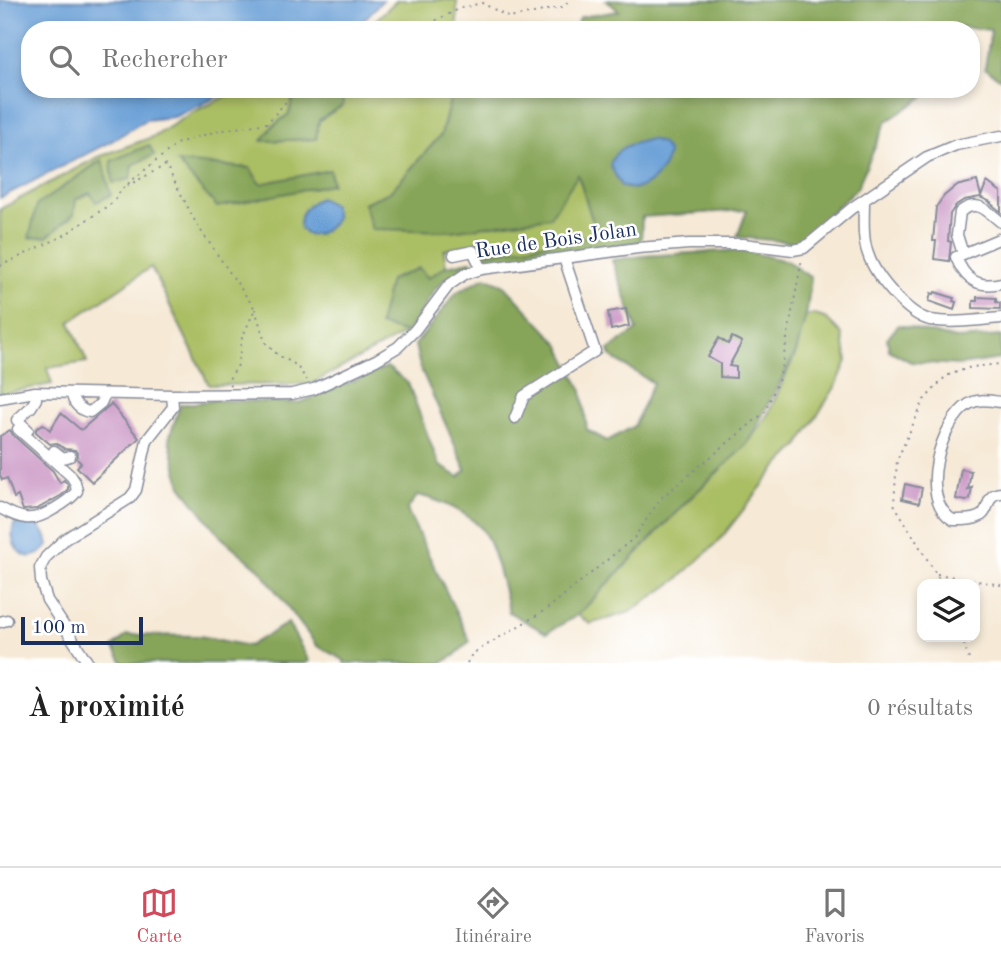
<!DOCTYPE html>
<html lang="fr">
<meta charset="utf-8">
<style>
:root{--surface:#fff;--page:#f6f6f6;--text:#222;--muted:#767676;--line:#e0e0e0;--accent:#d1495b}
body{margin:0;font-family:"Old Standard TT",serif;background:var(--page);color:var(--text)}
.controls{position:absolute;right:21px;bottom:21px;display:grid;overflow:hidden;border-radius:14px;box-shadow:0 4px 10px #0003}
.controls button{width:63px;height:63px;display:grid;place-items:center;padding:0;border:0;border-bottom:2px solid var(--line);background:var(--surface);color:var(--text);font:35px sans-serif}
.scale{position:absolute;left:21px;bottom:18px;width:122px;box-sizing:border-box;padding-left:7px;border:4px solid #1b2f5e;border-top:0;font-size:19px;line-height:24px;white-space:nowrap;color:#1b2f5e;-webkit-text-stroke:5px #fff;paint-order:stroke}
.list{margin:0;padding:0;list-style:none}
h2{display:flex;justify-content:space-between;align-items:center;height:91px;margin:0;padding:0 28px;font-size:30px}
h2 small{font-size:23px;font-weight:400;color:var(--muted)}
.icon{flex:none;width:38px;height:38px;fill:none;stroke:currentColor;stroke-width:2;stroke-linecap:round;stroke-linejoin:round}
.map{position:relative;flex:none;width:1001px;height:663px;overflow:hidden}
.search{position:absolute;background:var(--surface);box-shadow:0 4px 10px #0003;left:21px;right:21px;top:21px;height:77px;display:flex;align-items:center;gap:18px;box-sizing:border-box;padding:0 24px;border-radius:28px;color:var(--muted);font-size:26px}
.sheet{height:203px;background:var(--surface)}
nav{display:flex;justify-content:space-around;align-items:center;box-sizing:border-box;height:98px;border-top:2px solid var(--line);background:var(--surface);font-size:19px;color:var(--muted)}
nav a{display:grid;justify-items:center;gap:4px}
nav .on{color:var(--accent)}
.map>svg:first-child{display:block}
</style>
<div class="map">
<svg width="1001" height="663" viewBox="0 0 1001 663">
<rect width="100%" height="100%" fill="#fff"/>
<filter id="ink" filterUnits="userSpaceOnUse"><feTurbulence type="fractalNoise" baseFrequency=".0143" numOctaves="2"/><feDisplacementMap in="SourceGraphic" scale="14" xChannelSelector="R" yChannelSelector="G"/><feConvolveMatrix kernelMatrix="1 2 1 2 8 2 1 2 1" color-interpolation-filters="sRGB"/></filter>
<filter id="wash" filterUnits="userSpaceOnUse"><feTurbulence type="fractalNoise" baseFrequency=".00686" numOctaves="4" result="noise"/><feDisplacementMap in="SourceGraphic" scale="28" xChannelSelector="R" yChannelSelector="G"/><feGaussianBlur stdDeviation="1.57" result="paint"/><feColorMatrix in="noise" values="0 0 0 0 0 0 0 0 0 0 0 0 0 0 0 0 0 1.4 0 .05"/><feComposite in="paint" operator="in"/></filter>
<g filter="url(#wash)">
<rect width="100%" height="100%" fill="#f6e9d5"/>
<!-- green -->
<path fill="#aabe63" stroke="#627660" stroke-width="2" fill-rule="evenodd" d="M397 0H457V30H365Z
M242 89H259L276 93 283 89H295L289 114 272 127 263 141 316 139 319 121 343 105 341 89H453L441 135 390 192 364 203 578 174 597 235 482 254 473 244 444 250 446 266 428 278 406 333 311 384 209 385 151 267 70 322 87 362 47 368 52 384 0 394V209L98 157 155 136 193 112ZM101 160 90 193 76 199 37 205ZM178 163 250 168 260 184Z
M813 314 827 319 842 334 847 361 837 384 798 446 777 467 718 542 678 579 630 612 590 624 578 615 685 503 747 444 768 414 796 353 805 317Z"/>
<!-- forest -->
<path fill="#87a559" stroke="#516a5c" stroke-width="2" d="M606 0H1001V79L985 68 991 30 961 27 960 30H573L581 17 619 11Z
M295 89H341L343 105 319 120 316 139 262 141 272 127 289 114Z
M453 89H488L489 94 498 89H935L886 122 857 188 800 243 737 237 747 210 642 217 641 242 488 263 482 254 597 235 578 175 550 217 451 231 372 229 364 203 390 192 441 135Z
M149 145 154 155 132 165 130 179 113 183 111 161Z
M102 160 111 195 96 202 90 193 76 199 74 214 47 237 29 238 37 205Z
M177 162 250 168 260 184 330 170 332 184 217 207Z
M741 250 787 261 811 278 807 311 796 352 747 444 685 503 578 615 546 633 509 612C505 594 492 540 481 528 464 510 442 501 418 495L407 510 470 641 454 656 441 663H344V660L317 646 260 570 221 537 181 486 169 439 180 405 216 400 299 403 387 367 408 383 439 465 459 477 466 470 420 367 415 345 457 292 485 277 503 284 559 344 582 391 587 430 607 441 634 426 653 383 611 357 609 350 637 330 612 260 643 256Z
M471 261 473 267C460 271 447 276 438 286 425 300 421 318 406 333L379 325 390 280 419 268 428 278 446 266Z
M899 325 956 339 1001 336V359L960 365 911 362 889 350 887 338Z
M288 623 309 661 305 663H123L113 647 127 635 200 636 249 646Z"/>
<!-- water -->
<path fill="#679ed5" stroke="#41669a" stroke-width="2" d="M0 0H383L354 30H30V89H234L174 117 146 120 112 141 0 198Z
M651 139 661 143 668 152C666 173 642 196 621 186L610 165C616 145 633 144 651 139Z
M320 198 333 205 336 218C330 228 320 236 308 235L300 228C298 213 307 204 320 198Z
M21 521C37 521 46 529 48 546 29 570 6 548 14 524Z"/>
<g id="blocks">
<!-- building -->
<path fill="#c892c2" d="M977 181 981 196 987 182 1001 192V212L990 203 991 202 980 197 964 200 956 205 950 214 948 241 951 242 949 261 934 259 936 241H933L936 207 944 196 956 186Z
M935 292 954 298 953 301 956 302 954 310 929 301 931 293 934 294Z
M977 297 996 298V302L1000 303V309L973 308V301H977Z
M626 309 629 326 611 330 608 312Z
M732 337 742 342 729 366 736 367V378L720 377V364L708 357 719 338 728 344Z
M111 404 139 438 92 482 77 467 81 463 77 459 78 455 75 450 65 449 56 443 50 444 36 432V429L43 424 50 430 61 413 81 430Z
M10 430 13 435 53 471 60 483 64 480 68 485V489L62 495 37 509 23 510 18 496 14 498 7 478 2 480 0 475V436Z
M961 469 971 471 968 490 972 487 970 499 966 501 956 499Z
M905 484 922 488 919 503 902 499Z"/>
</g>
</g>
<g filter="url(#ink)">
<use href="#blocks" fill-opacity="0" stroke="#888c9a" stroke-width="2"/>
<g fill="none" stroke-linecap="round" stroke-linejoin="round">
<defs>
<path id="minor" d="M864 200C864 217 862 238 868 254 875 276 908 315 930 320 953 324 978 320 1001 318
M1001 238 956 257C964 278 977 289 1001 283
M963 254 957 235 960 212C977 198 987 211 1001 222
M454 255 473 251 482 269
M72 393C72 403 81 411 90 412L101 403 105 394
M0 398 35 392 172 395 292 394 314 389 376 360 398 347 415 330 449 285 465 274 482 269 638 248 689 244H743L793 250 804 248 852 208 927 157 956 145 1001 136
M1001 402C990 401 978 398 969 404 941 421 917 499 953 520 962 520 976 521 983 514 991 505 986 494 1001 493
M515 418 524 396 595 351 564 258
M28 430 17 420 31 407 36 399 35 392
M54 451 63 458 70 456
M0 508C22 520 32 523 54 509 63 504 71 499 77 491L75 482 71 476 18 429
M0 622 7 620
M88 663 47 600 41 581 40 568 46 557 65 539 130 498 136 490 147 440 173 407 172 395"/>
</defs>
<!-- minor casing -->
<use href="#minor" stroke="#888c9a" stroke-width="13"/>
<!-- path -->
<path stroke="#888c9a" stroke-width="2" stroke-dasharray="2 5" stroke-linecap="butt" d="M417 30 461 8 482 3 510 18 562 7 570 0
M127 186 166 165 197 225 255 309 242 338 238 365 229 379 230 386
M0 266 63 236 112 203 124 187 178 143 217 131 267 123 293 94 308 89
M255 309 265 342 278 355 296 365 307 380
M937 574 1001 585
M942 584 894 504 897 460 924 400 946 376 971 367 1001 364
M962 637 970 663
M467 663 472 654 547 609 634 538 661 498 765 412 780 376 802 259"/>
<!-- minor -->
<use href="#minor" stroke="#fff" stroke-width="10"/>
</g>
</g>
<g text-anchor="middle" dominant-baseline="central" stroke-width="5" stroke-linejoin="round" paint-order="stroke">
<!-- street labels -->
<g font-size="21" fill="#1b2f5e" stroke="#fff">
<text transform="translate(556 241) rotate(-8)">Rue de Bois Jolan</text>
</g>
</g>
</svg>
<div class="controls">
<button><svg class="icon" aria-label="layers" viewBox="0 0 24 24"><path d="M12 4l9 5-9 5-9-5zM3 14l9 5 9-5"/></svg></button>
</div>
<div class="scale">100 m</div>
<div class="search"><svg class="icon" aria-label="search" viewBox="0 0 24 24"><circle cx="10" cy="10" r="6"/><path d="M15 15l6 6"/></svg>Rechercher</div>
</div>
<section class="sheet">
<h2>À proximité<small>0 résultats</small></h2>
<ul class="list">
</ul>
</section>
<nav>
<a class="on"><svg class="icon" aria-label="map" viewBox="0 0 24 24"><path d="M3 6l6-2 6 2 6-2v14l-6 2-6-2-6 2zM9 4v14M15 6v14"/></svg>Carte</a>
<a><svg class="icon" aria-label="directions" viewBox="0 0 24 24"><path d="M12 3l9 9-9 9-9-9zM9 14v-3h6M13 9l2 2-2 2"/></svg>Itinéraire</a>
<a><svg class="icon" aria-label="saved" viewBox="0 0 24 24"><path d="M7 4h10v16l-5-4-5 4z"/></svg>Favoris</a>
</nav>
